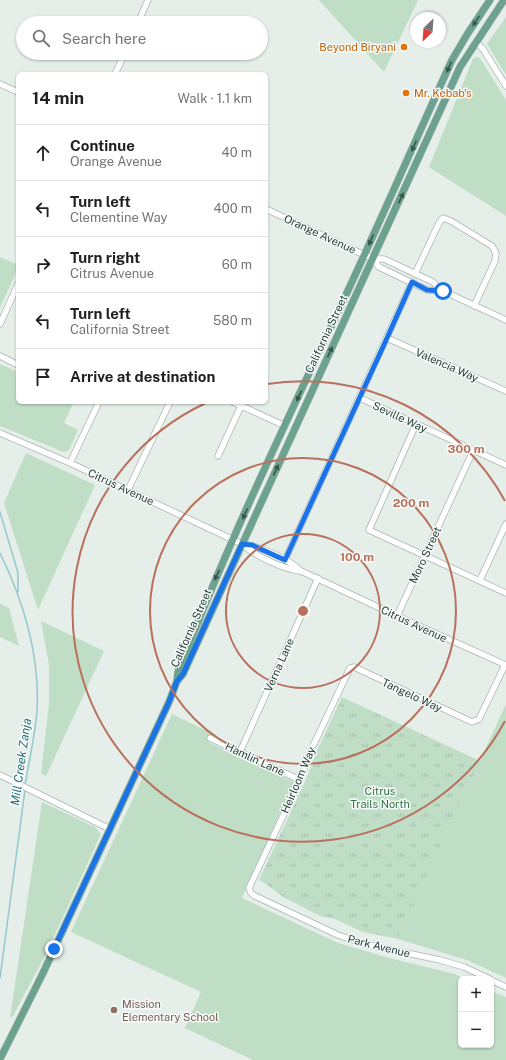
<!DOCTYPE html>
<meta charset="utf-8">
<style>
:root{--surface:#fff;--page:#f6f6f6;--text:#202124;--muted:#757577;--line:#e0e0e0}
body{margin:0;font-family:"Public Sans",sans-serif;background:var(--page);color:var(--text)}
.controls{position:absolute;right:12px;bottom:12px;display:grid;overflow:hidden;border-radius:6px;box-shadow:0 1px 3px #0004}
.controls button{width:36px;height:36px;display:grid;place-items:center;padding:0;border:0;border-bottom:1px solid var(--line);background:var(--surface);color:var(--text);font:20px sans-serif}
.compass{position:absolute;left:410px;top:12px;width:36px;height:36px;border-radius:50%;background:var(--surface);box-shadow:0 1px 3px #0004;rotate:205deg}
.stop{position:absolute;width:12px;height:12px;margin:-9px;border:3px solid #1a73e8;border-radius:50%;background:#fff}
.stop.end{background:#1a73e8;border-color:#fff;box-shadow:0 1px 4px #0008}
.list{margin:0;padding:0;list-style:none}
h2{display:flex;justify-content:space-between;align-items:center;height:52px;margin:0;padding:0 16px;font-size:17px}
h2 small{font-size:13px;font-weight:400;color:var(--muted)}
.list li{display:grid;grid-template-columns:26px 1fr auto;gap:12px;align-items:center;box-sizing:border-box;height:56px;padding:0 16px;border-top:1px solid var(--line)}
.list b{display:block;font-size:15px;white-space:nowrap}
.list p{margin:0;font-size:13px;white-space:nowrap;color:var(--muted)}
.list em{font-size:13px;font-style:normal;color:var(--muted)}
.icon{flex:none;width:22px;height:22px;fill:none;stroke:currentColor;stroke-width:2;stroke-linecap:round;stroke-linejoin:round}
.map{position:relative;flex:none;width:506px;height:1060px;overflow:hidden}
.search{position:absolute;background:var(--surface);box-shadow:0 1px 3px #0004;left:16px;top:16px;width:252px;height:44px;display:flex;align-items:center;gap:10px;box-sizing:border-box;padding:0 14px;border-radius:22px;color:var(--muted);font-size:15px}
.panel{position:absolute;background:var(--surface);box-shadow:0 1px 3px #0004;left:16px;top:72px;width:252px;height:332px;border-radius:6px}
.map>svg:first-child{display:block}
</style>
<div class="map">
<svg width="506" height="1060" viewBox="0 0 506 1060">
<defs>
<pattern id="park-tufts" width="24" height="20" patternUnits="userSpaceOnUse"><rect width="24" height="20" fill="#c0ddc6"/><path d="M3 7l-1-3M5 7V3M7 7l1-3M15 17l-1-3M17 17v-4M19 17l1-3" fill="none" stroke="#a5bfab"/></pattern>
</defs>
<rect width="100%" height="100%" fill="#e6eeea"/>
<!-- green -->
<path fill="#c0ddc6" d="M319 0H418L384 72Z
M506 17V75L487 44Z
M476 57 480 58 506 100V216L429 167 473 59Z
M0 257 18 265V268L0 308Z
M0 364 18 372V402H74L64 423 78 430 69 450 64 452 0 426Z
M26 453 95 485 38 610 4 503Z
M0 604 9 608 19 646 0 637Z
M41 621 104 651 46 776 41 774 49 703V665Z
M506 704V978L467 960 398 939Z
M172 714 213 734 208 742 294 782 242 898 338 943 389 958 455 974 465 979H461V1045H491V991L506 997V1060H253L185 1028 201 992 71 932Z
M42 802 95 827 101 834 47 952 13 1016 10 1018Z"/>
<!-- park -->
<path fill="url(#park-tufts)" d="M342 697 480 761 398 939 363 932 335 919 320 916 283 897 266 884 259 880 308 775 316 753Z"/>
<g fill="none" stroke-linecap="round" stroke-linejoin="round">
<!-- stream -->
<path stroke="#92c9cf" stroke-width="1.5" d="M0 512 18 573V592
M0 553C24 602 40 656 37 711 35 736 29 761 25 786
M0 978 25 790"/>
<defs>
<path id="minor" d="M138 23 148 0
M476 42 483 49 506 86
M115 74 125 53
M0 84 18 92
M266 209 373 259H384L433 282 443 291 506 320
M373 259 379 267 427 290 443 291
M415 274 439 223 443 218 451 221 492 246 496 253 495 261 474 306
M0 324 18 284
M387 338 506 391
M0 356 18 365
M360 398 506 465
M233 402 285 426
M416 424 369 530 506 593
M0 433 70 463 242 544C260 546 287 558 301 571L397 616 506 665
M218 456 241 406
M70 463 99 402
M128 490 170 402
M242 544C255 556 283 569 300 571
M285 560 412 282
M480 580 506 524
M397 616 473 451
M210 738 300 780
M240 752 318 578
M0 775 110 829
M490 979 464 967 440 960 364 944 338 935 255 896 251 893 249 888 300 780 312 748 350 668 354 667 472 722 479 719 505 665
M491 980 506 987"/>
<path id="major" d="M178 680 183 674 460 67 504 0
M0 1059 43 973 169 702 177 681 178 672C227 545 286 422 344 299 381 220 416 139 452 60L468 33 490 0"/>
</defs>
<!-- minor casing -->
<use href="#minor" stroke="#a8b6b1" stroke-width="7"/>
<!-- major casing -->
<use href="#major" stroke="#c2c9c7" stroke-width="8"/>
<!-- minor -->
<use href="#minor" stroke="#fff" stroke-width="5.5"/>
<!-- major -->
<use href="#major" stroke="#6da190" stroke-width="7"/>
</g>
<!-- one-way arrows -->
<defs><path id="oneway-solid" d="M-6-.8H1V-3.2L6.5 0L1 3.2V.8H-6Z"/></defs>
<g fill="#37584d">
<use href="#oneway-solid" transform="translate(476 21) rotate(124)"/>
<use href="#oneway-solid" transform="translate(449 67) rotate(114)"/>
<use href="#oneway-solid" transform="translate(414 146) rotate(114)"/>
<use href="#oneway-solid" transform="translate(401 198) rotate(-65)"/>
<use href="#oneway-solid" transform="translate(371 240) rotate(114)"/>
<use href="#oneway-solid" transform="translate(330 352) rotate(-65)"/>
<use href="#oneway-solid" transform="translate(299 396) rotate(115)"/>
<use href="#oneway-solid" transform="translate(276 470) rotate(-65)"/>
<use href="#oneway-solid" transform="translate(245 514) rotate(114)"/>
<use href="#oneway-solid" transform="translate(217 575) rotate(115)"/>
</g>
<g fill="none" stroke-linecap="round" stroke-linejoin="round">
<!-- route -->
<path stroke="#1a73e8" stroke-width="5" d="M54 949 169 702 177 681 183 674 242 544 252 545 285 560 387 338 412 282 427 290 443 291"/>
</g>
<!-- distance rings -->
<g fill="none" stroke="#b9705c" stroke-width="2">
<circle cx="303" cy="611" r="77"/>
<circle cx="303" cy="611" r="153"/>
<path d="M505 721A230 230 0 1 1 206 403M267 384A230 230 0 0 1 505 501"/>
</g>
<!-- markers -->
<g fill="#e8710a" stroke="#f6faf8" stroke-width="1.5">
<circle cx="404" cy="47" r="4"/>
<circle cx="406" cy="93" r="4"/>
</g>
<circle fill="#8d6e63" stroke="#f6faf8" stroke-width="1.5" cx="114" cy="1010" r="4"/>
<g text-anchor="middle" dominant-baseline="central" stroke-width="3" stroke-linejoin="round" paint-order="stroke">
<!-- food labels -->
<g font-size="11" fill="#c56008" stroke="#f6faf8" text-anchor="end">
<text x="396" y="47">Beyond Biryani</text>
<text x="414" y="93" text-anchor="start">Mr. Kebab's</text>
</g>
<!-- street labels -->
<g font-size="11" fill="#253f37" stroke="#f6faf8">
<text transform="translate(320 234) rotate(25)">Orange Avenue</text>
<text transform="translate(326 334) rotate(-65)">California Street</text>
<text transform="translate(447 365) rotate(24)">Valencia Way</text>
<text transform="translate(400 417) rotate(25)">Seville Way</text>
<text transform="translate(121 487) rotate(25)">Citrus Avenue</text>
<text transform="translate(425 555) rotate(-65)">Moro Street</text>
<text transform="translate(414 624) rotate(25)">Citrus Avenue</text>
<text transform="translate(191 628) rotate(-66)">California Street</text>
<text transform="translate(279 665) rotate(-66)">Verna Lane</text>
<text transform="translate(412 695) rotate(25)">Tangelo Way</text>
<text transform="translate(255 759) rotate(25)">Hamlin Lane</text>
<text transform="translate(298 780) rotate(-67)">Heirloom Way</text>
<text transform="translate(379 946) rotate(14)">Park Avenue</text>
</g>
<!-- park labels -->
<g font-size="11" fill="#327447" stroke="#f6faf8">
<text x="380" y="791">Citrus<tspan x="380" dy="13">Trails North</tspan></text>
</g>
<!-- education labels -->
<g font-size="11" fill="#785e54" stroke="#f6faf8" text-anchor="start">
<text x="122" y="1004">Mission<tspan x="122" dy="13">Elementary School</tspan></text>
</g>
<!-- water labels -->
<g font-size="12" font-style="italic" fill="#226f78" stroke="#f6faf8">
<text transform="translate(21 762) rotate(-82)">Mill Creek Zanja</text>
</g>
</g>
<circle cx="303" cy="611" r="6" fill="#b9705c" stroke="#f6faf8" stroke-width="2"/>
<g font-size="12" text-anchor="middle" font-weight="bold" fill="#b9705c" stroke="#f6faf8" stroke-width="3" stroke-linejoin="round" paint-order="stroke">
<text x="466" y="453">300 m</text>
<text x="411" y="507">200 m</text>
<text x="357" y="561">100 m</text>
</g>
</svg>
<div class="controls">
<button>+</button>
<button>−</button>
</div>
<svg class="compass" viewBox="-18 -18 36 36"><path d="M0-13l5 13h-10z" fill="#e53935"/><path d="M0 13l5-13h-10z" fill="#757577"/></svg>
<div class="stop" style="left:443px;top:291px"></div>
<div class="stop end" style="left:54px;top:949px"></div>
<div class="search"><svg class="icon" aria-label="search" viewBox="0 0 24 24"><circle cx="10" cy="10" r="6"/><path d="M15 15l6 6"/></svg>Search here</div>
<section class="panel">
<h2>14 min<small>Walk · 1.1 km</small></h2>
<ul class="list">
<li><svg class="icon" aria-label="ahead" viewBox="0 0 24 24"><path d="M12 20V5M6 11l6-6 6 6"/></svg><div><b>Continue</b><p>Orange Avenue</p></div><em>40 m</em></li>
<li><svg class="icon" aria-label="left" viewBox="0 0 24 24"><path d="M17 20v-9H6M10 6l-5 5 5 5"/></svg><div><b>Turn left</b><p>Clementine Way</p></div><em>400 m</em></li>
<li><svg class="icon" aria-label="right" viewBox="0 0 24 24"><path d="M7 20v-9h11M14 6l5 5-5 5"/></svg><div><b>Turn right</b><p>Citrus Avenue</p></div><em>60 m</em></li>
<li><svg class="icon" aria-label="left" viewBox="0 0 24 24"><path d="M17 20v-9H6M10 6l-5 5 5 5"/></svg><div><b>Turn left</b><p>California Street</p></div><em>580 m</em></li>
<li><svg class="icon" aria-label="arrive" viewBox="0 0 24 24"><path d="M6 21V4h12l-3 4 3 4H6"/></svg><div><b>Arrive at destination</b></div></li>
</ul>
</section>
</div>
